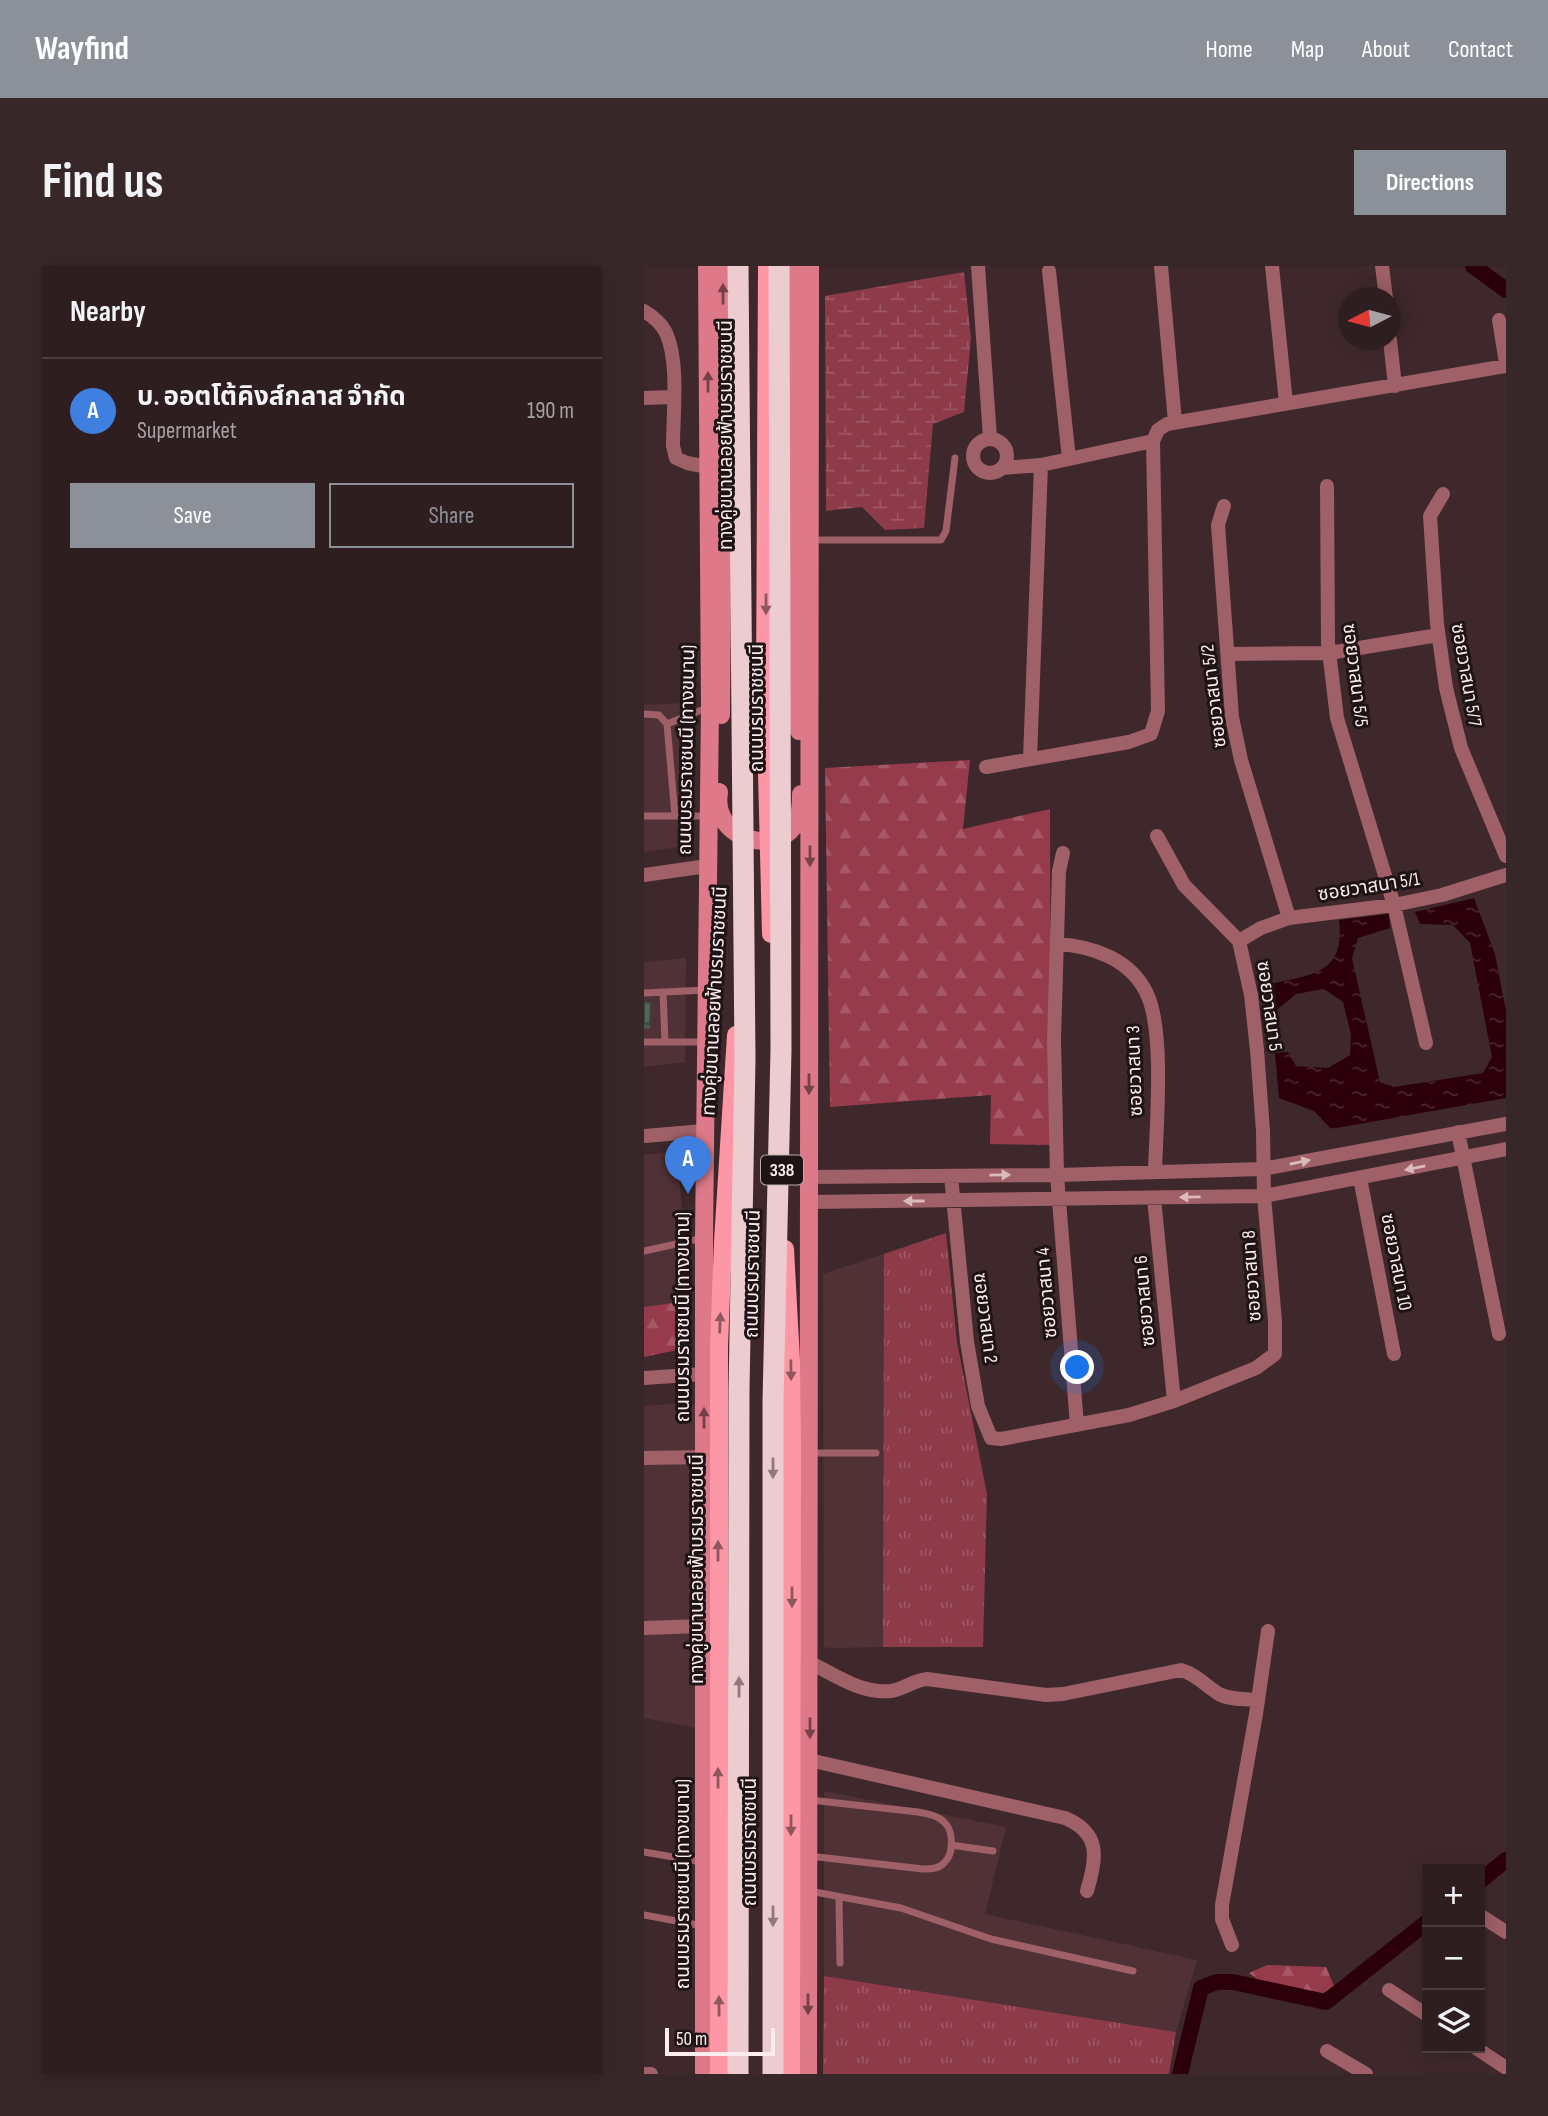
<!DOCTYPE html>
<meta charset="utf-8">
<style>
:root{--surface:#2f1e20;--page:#372729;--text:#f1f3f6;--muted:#a7a2a5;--line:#4a3c3e;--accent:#8c9099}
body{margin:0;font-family:"Sofia Sans Condensed","Noto Sans Thai",sans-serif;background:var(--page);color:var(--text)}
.controls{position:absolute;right:21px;bottom:21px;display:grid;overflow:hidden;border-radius:0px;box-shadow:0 4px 18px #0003}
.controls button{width:63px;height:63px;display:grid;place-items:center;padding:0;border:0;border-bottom:2px solid var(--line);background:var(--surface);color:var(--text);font:35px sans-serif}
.compass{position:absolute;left:694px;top:21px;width:63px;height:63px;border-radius:50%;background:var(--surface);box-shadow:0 4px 18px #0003;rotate:264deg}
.scale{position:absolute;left:21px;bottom:18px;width:110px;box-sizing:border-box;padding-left:7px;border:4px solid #fceced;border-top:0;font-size:19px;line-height:24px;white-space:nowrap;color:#fceced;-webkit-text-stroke:5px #1f1415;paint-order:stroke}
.you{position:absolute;left:434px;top:1102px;width:24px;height:24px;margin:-18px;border:5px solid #fff;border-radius:50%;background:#1a73e8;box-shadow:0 0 0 10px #1a73e833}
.badge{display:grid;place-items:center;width:46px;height:46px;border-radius:50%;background:var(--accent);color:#fff;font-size:23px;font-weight:700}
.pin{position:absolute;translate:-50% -58px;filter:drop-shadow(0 2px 4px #0008)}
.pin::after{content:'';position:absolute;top:37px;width:24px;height:21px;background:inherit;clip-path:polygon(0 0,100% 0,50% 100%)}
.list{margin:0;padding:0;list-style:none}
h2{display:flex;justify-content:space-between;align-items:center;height:91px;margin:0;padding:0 28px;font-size:30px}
h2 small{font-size:23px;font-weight:400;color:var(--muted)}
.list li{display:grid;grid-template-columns:46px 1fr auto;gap:21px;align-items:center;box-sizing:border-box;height:105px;padding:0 28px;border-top:2px solid var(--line)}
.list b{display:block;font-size:26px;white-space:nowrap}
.list p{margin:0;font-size:23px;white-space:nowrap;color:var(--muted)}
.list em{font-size:23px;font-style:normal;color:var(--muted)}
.actions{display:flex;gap:14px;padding:21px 28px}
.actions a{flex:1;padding:16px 0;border:2px solid var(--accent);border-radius:0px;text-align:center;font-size:24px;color:var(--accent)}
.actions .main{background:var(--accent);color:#fff}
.icon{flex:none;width:38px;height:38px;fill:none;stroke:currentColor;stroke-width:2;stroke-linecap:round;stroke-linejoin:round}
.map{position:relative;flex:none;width:862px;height:1808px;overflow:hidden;border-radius:0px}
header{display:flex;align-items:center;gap:42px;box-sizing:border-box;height:98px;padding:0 35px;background:var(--accent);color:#fff}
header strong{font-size:33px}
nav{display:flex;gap:38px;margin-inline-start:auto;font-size:24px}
.intro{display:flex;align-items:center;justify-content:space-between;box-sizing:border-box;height:168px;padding:0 42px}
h1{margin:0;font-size:49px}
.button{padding:18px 32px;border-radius:0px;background:var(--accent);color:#fff;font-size:24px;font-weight:700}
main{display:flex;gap:42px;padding:0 42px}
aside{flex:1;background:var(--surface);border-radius:0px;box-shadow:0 4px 18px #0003}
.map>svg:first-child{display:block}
</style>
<header>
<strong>Wayfind</strong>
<nav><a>Home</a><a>Map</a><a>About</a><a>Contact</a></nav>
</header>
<div class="intro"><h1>Find us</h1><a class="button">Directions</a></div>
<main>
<aside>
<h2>Nearby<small></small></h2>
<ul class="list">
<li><span class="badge" style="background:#3f7fe0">A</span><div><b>บ. ออตโต้คิงส์กลาส จำกัด</b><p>Supermarket</p></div><em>190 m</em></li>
</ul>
<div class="actions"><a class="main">Save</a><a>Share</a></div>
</aside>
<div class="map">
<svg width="862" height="1808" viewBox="0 0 862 1808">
<defs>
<pattern id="grass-tufts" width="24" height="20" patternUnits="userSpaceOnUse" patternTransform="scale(1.75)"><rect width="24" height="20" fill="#8d3a49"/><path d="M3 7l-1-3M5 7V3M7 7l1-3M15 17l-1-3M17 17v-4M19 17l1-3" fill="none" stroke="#9e5764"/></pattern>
<pattern id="forest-firs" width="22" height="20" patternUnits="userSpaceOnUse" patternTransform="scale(1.75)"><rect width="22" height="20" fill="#963b4c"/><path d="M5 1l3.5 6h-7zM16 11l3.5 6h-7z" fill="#a65866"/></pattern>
<pattern id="wetland-marsh" width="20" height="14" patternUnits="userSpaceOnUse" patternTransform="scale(1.75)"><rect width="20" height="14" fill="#8d3a49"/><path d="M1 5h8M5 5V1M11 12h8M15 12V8" fill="none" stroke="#9e5764"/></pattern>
<pattern id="water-ripples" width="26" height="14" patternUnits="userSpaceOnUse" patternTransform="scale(1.75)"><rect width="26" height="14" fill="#2c000a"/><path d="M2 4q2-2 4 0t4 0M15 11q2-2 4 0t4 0" fill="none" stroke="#4c252e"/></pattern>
</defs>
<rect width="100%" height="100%" fill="#3f282b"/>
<!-- built -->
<path fill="#503236" d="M41 437 35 581 0 586V439Z
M42 692 41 796 0 801V696Z
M34 885 43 1035 0 1041V889Z
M240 988 239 1381 186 1382 180 1381 179 1008Z
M42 1137 55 1139 53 1462 0 1452V1140Z
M180 1525 362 1561 341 1648 553 1694 532 1766 180 1710Z"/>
<!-- grass -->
<path fill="url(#grass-tufts)" d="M302 967 313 1076 343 1228 339 1381H239L240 988Z
M180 1710 532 1766 525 1808H179Z"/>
<!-- forest -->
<path fill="url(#forest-firs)" d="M326 494 319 563 406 543 407 879 346 878 347 829 186 841 181 502Z
M43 1035V1082L0 1091V1041Z
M623 1699 682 1701 690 1720 678 1728 619 1718 605 1707Z"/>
<!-- wetland -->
<path fill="url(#wetland-marsh)" d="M320 6 327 72 320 146 289 158 280 262 241 264 218 241 182 245 181 30Z"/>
<!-- water -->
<path fill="url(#water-ripples)" d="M830 632 851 688 862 745V832L687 863 670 845 635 832 631 787 644 786 652 800 684 802 706 789 707 769 699 736 680 723 652 728 629 747 626 718C669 708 701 708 695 654L745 648 746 662 714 672 708 692 736 816 750 821 839 807 848 791 826 677 809 659 776 658 771 646Z"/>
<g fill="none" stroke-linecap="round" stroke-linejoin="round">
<!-- canal -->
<path stroke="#2c000a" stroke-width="16" d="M829 0 862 24
M836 1615 862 1594
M536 1808 557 1722 573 1716H589L682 1736 783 1656"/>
<!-- lane -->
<path stroke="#9f6068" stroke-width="7" d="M168 274H297L302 265 311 192
M0 448 15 449 23 458 31 550
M23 458 65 441
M0 550H63
M19 726 21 776
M0 727 62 724
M0 776H61
M0 985 59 972
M166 1187H232
M307 1579 349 1585
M0 1586 58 1596
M165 1590 279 1603C286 1603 295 1603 300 1597 310 1588 310 1565 300 1556 293 1549 283 1548 274 1546L166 1534
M165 1625 257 1642 347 1673 489 1705
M195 1632 196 1697
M0 1649 59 1660"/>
<!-- street -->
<path stroke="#9f6068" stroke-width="14" d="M334 0 346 172
M517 0 531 156
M628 0 642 137
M738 0 742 32
M405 5 425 193
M0 45C9 50 19 59 23 69 35 99 29 147 29 180L32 192 43 197 64 201
M855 54 862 97
M746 74 751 120
M0 132 29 131
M329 190a17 17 0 1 1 34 0a17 17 0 1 1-34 0Z
M358 202 397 199 509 175 514 164 523 158 862 100
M683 220 684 377 693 452 750 639 782 777
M799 228 786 250 793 358 802 422 817 482 862 590
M580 240 574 259 588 451 597 494 645 652
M584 388 685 387 794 369
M386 493 397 199
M342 501 485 476 507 468 514 445 509 175
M419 587 415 605 410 774 413 909 433 1159
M0 609 63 600
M595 675 617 662 645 652 750 639 798 629 862 609
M413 678C448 680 487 693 503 728 521 766 512 862 511 906
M814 866 855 1068
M0 870 60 865
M307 910 323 1076 334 1140 347 1172 357 1173 485 1149 530 1135 612 1102 631 1088V1055L620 930 619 865 613 784 607 729 595 675 540 619 513 570
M165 911 413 909 619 903 862 858
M716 912 750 1088
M510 932 530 1135
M165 936 620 930 862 883
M0 1112 60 1108
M0 1192 60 1191
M0 1362 59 1360
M165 1396C191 1409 217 1428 247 1425 260 1423 270 1414 283 1413L402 1429 419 1428 537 1404C552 1408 562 1420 575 1428 586 1434 601 1433 614 1434
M165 1494 421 1552C457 1567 453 1592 443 1625
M837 1650 862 1666
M588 1679 578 1653V1639L612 1448 624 1365
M745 1724 783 1749
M832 1782 862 1802
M683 1785 722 1808
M0 1808H7"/>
<!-- secondary -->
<path stroke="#dd7988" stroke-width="18" d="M152 0 155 465
M77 449 80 0
M75 526C74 533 74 542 77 548 86 574 126 584 146 565 156 555 157 541 157 528
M60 1808V972L66 441 63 0
M164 1808 166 0"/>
<!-- primary -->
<path stroke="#fe97a5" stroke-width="18" d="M123 0 121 425 127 668
M141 983 147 1095 148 1183 147 1808
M75 1808V1081L79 975 92 769"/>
<!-- highway -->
<path stroke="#eccccf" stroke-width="21" d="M94 0 101 793 95 1124 94 1808
M129 1808V1136L137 784 135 0"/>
</g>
<!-- wall -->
<path fill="#47584b" d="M0 736 7 737 6 763H0Z"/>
<!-- building -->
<path fill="#526657" stroke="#39473d" stroke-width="2" d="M0 736 7 737 6 758 0 757Z"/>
<!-- one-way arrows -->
<defs><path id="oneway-solid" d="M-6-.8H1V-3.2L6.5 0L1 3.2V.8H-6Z" transform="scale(1.75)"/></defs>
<g fill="#744149">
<use href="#oneway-solid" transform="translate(79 28) rotate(-90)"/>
<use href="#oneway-solid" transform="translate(64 116) rotate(-90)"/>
<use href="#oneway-solid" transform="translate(166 590) rotate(90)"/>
<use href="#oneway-solid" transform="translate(165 818) rotate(90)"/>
<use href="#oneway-solid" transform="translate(60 1152) rotate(-90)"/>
<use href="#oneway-solid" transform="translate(166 1462) rotate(90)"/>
<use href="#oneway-solid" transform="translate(164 1738) rotate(90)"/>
</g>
<g fill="#8e565d">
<use href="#oneway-solid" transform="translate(122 338) rotate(90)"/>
<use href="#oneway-solid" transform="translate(76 1057) rotate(-88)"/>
<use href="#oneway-solid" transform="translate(147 1104) rotate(89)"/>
<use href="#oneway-solid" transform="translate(74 1285) rotate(-90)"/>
<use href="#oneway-solid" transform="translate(148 1331) rotate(90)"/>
<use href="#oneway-solid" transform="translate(74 1512) rotate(-90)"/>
<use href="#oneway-solid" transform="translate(147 1559) rotate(90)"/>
<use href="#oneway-solid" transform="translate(75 1740) rotate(-90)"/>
</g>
<g fill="#dbbbbe">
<use href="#oneway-solid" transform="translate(656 896) rotate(-11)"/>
<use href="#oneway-solid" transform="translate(771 902) rotate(169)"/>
<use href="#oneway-solid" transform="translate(356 909) rotate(-1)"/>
<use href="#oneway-solid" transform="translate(546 931) rotate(179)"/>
<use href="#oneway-solid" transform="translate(270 935) rotate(180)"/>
</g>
<g fill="#90797b">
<use href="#oneway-solid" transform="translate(129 1202) rotate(90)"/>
<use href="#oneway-solid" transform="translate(95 1421) rotate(-90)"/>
<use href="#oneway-solid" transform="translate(129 1650) rotate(90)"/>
</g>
<g text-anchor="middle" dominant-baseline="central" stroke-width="6" stroke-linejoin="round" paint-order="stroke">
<!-- shield labels -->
<rect fill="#1f1415" stroke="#baabac" stroke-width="2" x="117" y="889.5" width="42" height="29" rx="5"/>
<g font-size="18" font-weight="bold" fill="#fceced">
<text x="138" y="904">338</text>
</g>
<!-- street labels -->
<g font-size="19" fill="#fceced" stroke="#1f1415">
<text transform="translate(82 169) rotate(-90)">ทางคู่ขนานลอยฟ้าบรมราชชนนี</text>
<text transform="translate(711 409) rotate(83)">ซอยวาสนา 5/5</text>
<text transform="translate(822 409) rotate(80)">ซอยวาสนา 5/7</text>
<text transform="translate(570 430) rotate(-97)">ซอยวาสนา 5/2</text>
<text transform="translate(113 442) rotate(-90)">ถนนบรมราชชนนี</text>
<text transform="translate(43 484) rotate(-89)">ถนนบรมราชชนนี (ทางขนาน)</text>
<text transform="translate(725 621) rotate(-9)">ซอยวาสนา 5/1</text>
<text transform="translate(71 735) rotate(-87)">ทางคู่ขนานลอยฟ้าบรมราชชนนี</text>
<text transform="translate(625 740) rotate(82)">ซอยวาสนา 5</text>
<text transform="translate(491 805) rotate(-92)">ซอยวาสนา 3</text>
<text transform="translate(752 996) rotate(79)">ซอยวาสนา 10</text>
<text transform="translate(109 1008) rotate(-89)">ถนนบรมราชชนนี</text>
<text transform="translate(608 1010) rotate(-94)">ซอยวาสนา 8</text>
<text transform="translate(403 1027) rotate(-95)">ซอยวาสนา 4</text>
<text transform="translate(501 1035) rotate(-95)">ซอยวาสนา 6</text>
<text transform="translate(39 1051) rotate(-90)">ถนนบรมราชชนนี (ทางขนาน)</text>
<text transform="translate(341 1052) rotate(83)">ซอยวาสนา 2</text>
<text transform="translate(53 1303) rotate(-90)">ทางคู่ขนานลอยฟ้าบรมราชชนนี</text>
<text transform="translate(106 1576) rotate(-90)">ถนนบรมราชชนนี</text>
<text transform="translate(39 1618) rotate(-90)">ถนนบรมราชชนนี (ทางขนาน)</text>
</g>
</g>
</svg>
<div class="controls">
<button>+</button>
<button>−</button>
<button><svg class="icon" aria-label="layers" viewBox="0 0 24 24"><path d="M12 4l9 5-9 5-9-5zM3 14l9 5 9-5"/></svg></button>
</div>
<svg class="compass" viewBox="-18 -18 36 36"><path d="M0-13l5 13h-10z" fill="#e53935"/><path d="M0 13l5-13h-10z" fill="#a7a2a5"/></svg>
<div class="scale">50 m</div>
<div class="you"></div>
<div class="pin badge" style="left:44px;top:928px;background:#3f7fe0">A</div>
</div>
</main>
